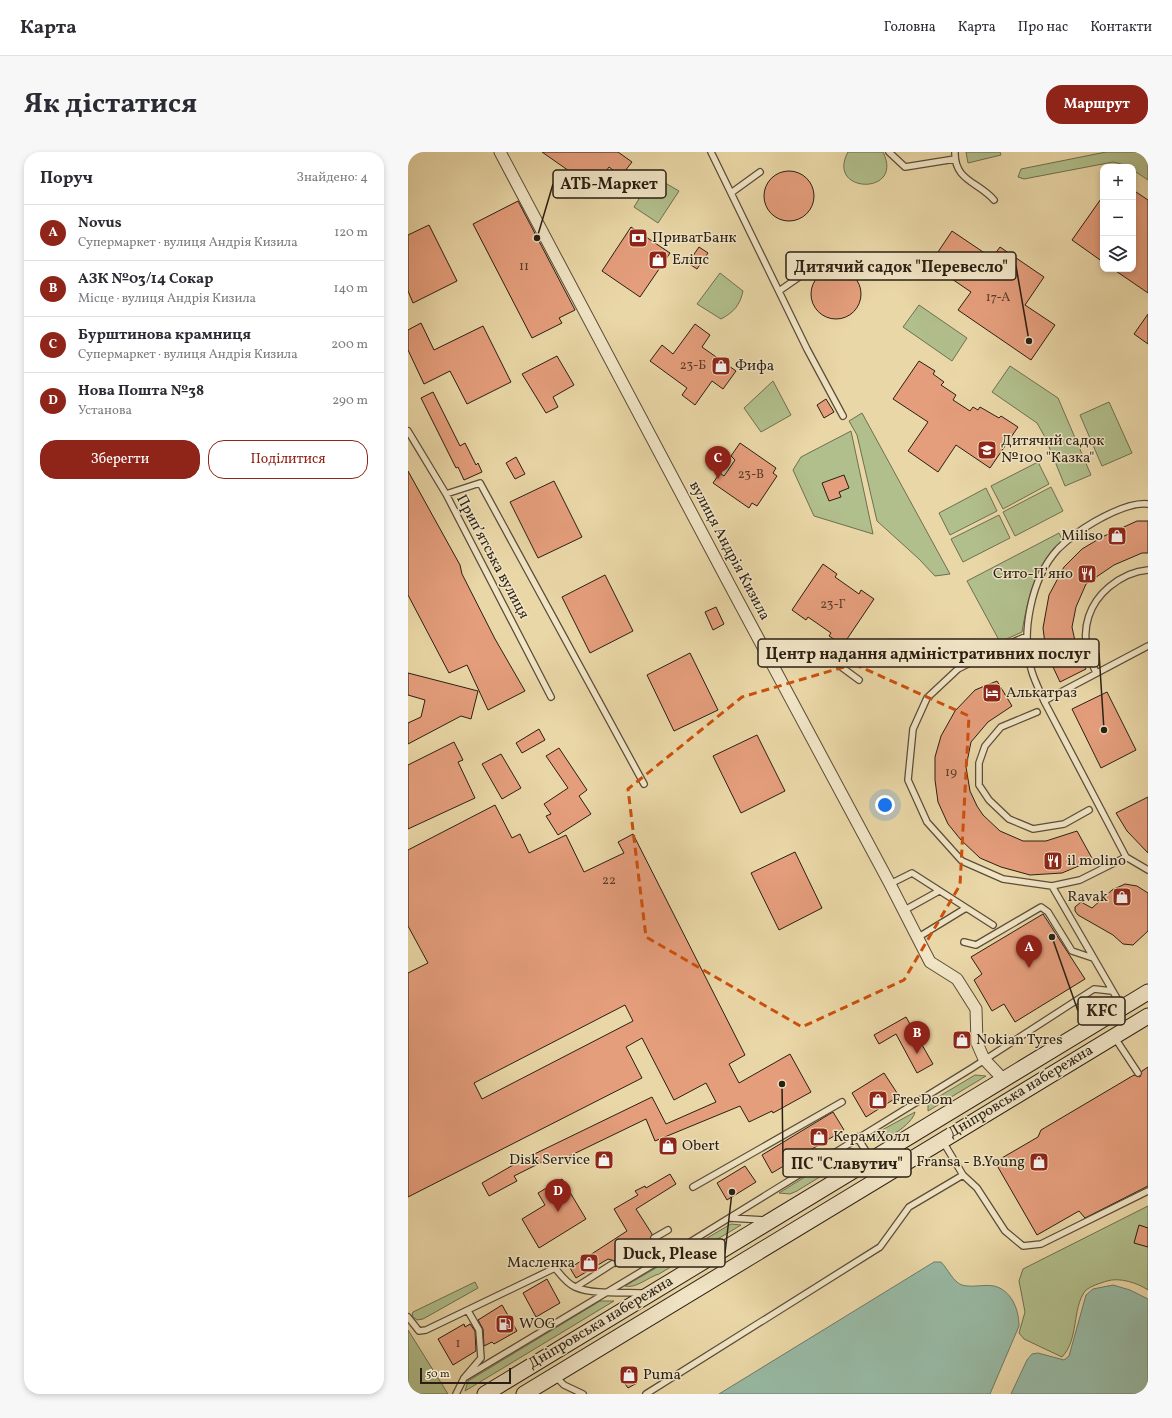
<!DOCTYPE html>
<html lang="uk">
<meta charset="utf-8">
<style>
:root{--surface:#fff;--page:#f7f7f7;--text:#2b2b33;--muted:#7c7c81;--line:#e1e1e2;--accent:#8f2418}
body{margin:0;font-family:Vollkorn,serif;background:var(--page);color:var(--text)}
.controls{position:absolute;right:12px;top:12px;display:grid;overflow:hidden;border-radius:8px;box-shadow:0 2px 6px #0003}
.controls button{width:36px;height:36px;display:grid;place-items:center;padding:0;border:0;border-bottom:1px solid var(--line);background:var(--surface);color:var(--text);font:20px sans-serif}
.scale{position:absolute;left:12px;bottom:10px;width:91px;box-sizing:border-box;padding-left:4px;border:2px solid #2a1f13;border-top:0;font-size:11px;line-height:14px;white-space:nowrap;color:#2a1f13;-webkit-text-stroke:3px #f1e5c6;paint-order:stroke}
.you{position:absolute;left:477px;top:653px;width:14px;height:14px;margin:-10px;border:3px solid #fff;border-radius:50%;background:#1a73e8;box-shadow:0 0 0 6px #1a73e833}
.badge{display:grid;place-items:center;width:26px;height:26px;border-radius:50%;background:var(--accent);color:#fff;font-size:13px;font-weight:700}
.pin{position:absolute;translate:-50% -33px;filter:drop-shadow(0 1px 2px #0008)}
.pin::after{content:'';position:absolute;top:21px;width:14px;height:12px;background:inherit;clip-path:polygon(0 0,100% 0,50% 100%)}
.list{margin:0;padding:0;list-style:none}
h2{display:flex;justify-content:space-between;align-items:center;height:52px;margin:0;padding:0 16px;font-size:17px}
h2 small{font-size:13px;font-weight:400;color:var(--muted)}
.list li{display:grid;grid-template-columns:26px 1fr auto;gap:12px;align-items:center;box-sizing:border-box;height:56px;padding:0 16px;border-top:1px solid var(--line)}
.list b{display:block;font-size:15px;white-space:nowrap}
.list p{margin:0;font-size:13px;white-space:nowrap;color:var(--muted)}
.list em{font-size:13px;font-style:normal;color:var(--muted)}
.actions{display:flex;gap:8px;padding:12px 16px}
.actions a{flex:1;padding:9px 0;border:1px solid var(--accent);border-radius:16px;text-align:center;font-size:14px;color:var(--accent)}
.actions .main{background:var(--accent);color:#fff}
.icon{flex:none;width:22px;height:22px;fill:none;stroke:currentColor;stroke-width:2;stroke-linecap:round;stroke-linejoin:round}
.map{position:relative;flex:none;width:740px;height:1242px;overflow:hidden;border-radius:16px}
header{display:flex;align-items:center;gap:24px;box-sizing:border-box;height:56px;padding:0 20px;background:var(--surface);border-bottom:1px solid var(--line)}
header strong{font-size:19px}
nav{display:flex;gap:22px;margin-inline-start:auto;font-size:14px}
.intro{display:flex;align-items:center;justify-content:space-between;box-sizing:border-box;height:96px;padding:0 24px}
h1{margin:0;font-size:28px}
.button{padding:10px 18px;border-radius:16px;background:var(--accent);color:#fff;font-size:14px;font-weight:700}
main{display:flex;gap:24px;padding:0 24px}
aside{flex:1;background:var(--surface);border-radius:16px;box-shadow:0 2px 6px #0003}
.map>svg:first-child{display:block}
</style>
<header>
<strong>Карта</strong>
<nav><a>Головна</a><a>Карта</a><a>Про нас</a><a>Контакти</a></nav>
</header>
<div class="intro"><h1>Як дістатися</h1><a class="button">Маршрут</a></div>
<main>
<aside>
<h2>Поруч<small>Знайдено: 4</small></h2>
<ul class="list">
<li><span class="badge">A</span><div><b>Novus</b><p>Супермаркет · вулиця Андрія Кизила</p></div><em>120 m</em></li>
<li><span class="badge">B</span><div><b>АЗК №03/14 Сокар</b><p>Місце · вулиця Андрія Кизила</p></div><em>140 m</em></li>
<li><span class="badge">C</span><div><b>Бурштинова крамниця</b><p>Супермаркет · вулиця Андрія Кизила</p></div><em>200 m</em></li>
<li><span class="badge">D</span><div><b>Нова Пошта №38</b><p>Установа</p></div><em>290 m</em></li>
</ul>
<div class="actions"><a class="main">Зберегти</a><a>Поділитися</a></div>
</aside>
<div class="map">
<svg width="740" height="1242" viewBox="0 0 740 1242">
<rect width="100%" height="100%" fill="#ead7a7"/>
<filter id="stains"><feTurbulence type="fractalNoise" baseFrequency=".005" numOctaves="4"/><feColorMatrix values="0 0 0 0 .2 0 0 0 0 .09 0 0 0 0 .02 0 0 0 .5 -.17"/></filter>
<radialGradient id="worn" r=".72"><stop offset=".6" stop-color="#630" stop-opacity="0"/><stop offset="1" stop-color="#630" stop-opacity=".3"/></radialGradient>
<!-- green -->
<path fill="#b1bf8c" stroke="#6e6f50" d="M440 0H475C497 44 417 42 440 0Z
M558 0H592L593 3 560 11Z
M698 0H740V28L725 18V15L705 10 616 27 610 25 613 17Z
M245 24 271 39 250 71 226 55Z
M312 121 335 139C332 153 326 160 313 167L289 152Z
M511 153 559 186 544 209 495 175Z
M602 214 650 246 683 323 657 334 637 285 629 271 584 240Z
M365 229 383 263 353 280 336 256Z
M701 250 724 301 694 314 672 263Z
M454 261 542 422 527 424 511 407 469 369 449 283 441 269Z
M443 279 465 382 406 364 385 318 393 305Z
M630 310 641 332 595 357 583 334Z
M643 335 655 359 607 384 595 360Z
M578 336 589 359 542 383 531 361Z
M591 363 602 386 555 410 543 387Z
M651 381 655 389C627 413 620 445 614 480L592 490 559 429Z
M567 923 578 924 520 959V951Z
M507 960C505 972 475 992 463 988V984Z
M442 997H446L447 999 446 1004 389 1039 382 1042 371 1041Z
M740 1054V1138C730 1131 711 1125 699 1129 693 1131 682 1134 677 1139 664 1157 671 1187 654 1205L616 1187 611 1181 617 1160 611 1129 615 1117Z
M323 1072 333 1073 251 1122C240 1125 228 1137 217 1134Z
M67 1130 70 1136 15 1167 9 1168 4 1164 5 1160Z
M192 1149H206L57 1239 60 1229Z
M0 1178 40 1242H0Z"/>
<!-- water -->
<path fill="#98baa5" stroke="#6c7c6b" d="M526 1110H533C540 1117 545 1130 554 1133 564 1136 576 1132 586 1134 603 1138 611 1157 611 1174L582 1242H311Z
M705 1133 722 1138 740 1147V1242H603L619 1208 624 1202 630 1201 656 1208 661 1204 678 1143 685 1137Z"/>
<!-- building -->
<path fill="#e59e7c" stroke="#2a1f13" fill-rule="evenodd" d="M134 0H210L224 10 213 24 201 15 179 46 164 36 171 26Z
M356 44a25 25 0 1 1 50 0a25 25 0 1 1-50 0Z
M725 38 740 48V141L705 117H725Z
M695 44V110L664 88Z
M110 49 167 158 151 166 154 171 124 186 65 72Z
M21 73 49 129 5 151 0 139V83Z
M223 75 262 101 232 145 194 119Z
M544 79 584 106 592 95 636 125 617 153 647 173 623 208 550 158 563 140 522 112Z
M291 95 300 101 289 117 280 111Z
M403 142a25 25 0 1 1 50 0a25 25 0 1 1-50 0Z
M740 162V192L726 182Z
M13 171 26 198 75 174 103 230 59 252 42 219 16 232 0 198V178Z
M287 172 302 183 294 195 328 219 315 237 304 229 287 253 274 243 279 236 242 209 254 193 265 202Z
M149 204 166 233 145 245 150 255 138 261 114 222Z
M511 209 527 219 525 222 536 230 533 233 548 243 545 248 562 259 565 255 570 258 572 255 591 266 593 264 610 275 582 316 548 293 530 320 500 299 520 270 485 247Z
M25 240 52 294 57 291 68 313 70 311 74 320 56 328 50 315 48 316 13 246Z
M418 247 426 260 416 266 409 253Z
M332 291 368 316 365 321 369 324 349 354 344 351 341 356 305 331 312 321 316 324 327 308 323 304Z
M108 305 117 322 107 327 98 311Z
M0 319 52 413 54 422 87 487 117 539 80 558 59 513 41 521 0 443Z
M436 323 441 336 431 340 433 345 421 349 414 331Z
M146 329 174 385 130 406 102 350Z
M729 369H740V401H734L706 413 678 432 668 455 664 475 668 494 678 517 652 530 638 500 635 476 641 443 656 415 674 397 694 385Z
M415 412 429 422 427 425 451 442 453 438 466 447 435 493 421 484 423 481 400 465 398 468 384 458Z
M197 423 225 479 182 501 154 445Z
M308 455 316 472 305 478 297 460Z
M282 501 310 558 266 579 239 523Z
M0 521 70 539 63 567 53 564 0 592V571L13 565 17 548 0 543Z
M589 529 604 554 580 570 563 590 558 615 562 639 569 654 575 663 592 679 615 689H638L669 679 685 708 654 721 622 723 593 715 572 706 553 688 540 672 530 650 527 628V605L533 584 547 559 567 538Z
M699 540 728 598 693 616 664 557Z
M131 577 137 588 114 601 108 591Z
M349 583 377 639 333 661 305 604Z
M46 590 55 608 50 610 67 646 0 677V613Z
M151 596 179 638 171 644 183 662 150 683 138 664 143 662 136 652 160 636 138 604Z
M93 602 113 636 94 647 74 612Z
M740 645V701L719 679 708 661Z
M87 653 104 686 112 682 121 701 158 683 176 720 216 701 210 690 225 682 337 903 321 912 331 931 382 902 403 940 365 961 364 959 341 970 332 954 247 989 238 967 149 1010 146 1004 106 1024 109 1029 81 1044 74 1031 112 1009 244 945 258 972 308 950 298 931 266 948 234 886 218 895 234 926 0 1045V821L20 811 0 774V698ZM217 853 225 869 74 947 66 931Z
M387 700 414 756 371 778 343 721Z
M717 732 729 734 740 741V779L725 793 715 792 705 783 670 763 667 759V755L673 750 684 756 704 738Z
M635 762 677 827 607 870 596 852 584 859 566 828 574 822 563 805Z
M498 865 525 912 509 921 488 882 471 892 466 883Z
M740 915V1034L677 1066 671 1059 629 1083 587 1010 630 985 633 978 726 923 732 925 734 919Z
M476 921 491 944 458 965 444 941Z
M425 960 436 978 364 1021 354 1003Z
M337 1014 348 1030 319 1048 309 1031Z
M262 1022 268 1032 228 1057 244 1082 243 1088 248 1090 207 1115V1109L200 1107 168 1126 162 1116 219 1079 206 1057 230 1043 227 1039 237 1034 238 1036Z
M154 1027 178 1067 131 1096 114 1067 137 1053 130 1041Z
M731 1073 740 1076V1095L726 1091Z
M139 1127 152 1151 128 1165 115 1141Z
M94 1153 109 1179 86 1192 84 1190 76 1194 75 1177 70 1168Z
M56 1172 57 1175 62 1172 67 1179 68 1199 45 1213 30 1187Z
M223 1220 229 1231 220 1236 212 1225Z"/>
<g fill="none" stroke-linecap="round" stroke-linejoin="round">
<defs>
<path id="service" d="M303 0 399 197 435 264
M481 0 497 15 547 7
M547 0C546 29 571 30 586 48
M323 41 352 20
M371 139 407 114
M0 279 38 342 143 545
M38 342 72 331 236 632
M619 484 587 498 550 517 519 546 505 577 500 628 519 670 554 709 595 727 644 734 672 728 718 705
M740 494 636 549 718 705 740 718
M432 514 451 528
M688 521C686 514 681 508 680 501 673 475 682 451 701 435 712 426 726 419 740 418
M636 549C632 539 627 530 624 520 612 483 623 426 650 397 660 387 674 377 686 370 700 362 723 350 740 352
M629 560 593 575 577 594 571 611V633L581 648 601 667 625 677 656 672 681 658
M482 732 504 721 585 773
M644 734 714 855
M495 759 531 739
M509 786 558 756
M556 790 568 793 633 755 640 760 664 799 685 806
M707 886 730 921
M449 985 463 1007
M534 988 555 1023 569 1036 597 1079 615 1094 633 1092 740 1039
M285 1035 434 950
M322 1066 356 1068
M246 1086 260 1078
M168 1135 204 1112
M0 1165 11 1179 18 1178 147 1116C153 1123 158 1131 167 1135 185 1143 216 1140 236 1141
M147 1224 156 1233 175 1242
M56 1226 261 1103 564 916 686 837 704 839
M48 1242 56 1226 73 1206 71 1178 60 1159
M238 1242 472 1095 501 1055 555 1023"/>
<path id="minor" d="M92 0 327 443 482 732 522 810 549 827 568 857 569 891 576 907 595 927"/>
<path id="secondary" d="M77 1242 740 840
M116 1242 740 864"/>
</defs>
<!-- service casing -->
<use href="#service" stroke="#5a4d38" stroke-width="8"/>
<!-- minor casing -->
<use href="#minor" stroke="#5a4d38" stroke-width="13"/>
<!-- secondary casing -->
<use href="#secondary" stroke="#2a1f13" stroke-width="17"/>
<!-- service -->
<use href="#service" stroke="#f1e5c6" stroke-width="5.5"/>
<!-- minor -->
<use href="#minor" stroke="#f1e5c6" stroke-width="11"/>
<!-- secondary -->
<use href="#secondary" stroke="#f1e5c6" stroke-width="15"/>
</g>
<!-- marked area -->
<path fill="none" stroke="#cc500d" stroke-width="3" stroke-dasharray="8 5" stroke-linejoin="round" d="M446 512 561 564 552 733 496 828 394 875 238 785 220 637 334 545Z"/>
<!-- icons -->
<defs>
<symbol id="bank-square" viewBox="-11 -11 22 22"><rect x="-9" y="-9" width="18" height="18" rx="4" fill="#8f2418" stroke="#f1e5c6"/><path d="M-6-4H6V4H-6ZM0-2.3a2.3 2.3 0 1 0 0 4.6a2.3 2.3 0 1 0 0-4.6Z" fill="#fff"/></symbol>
<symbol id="shop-square" viewBox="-11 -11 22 22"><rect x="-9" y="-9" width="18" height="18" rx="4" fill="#8f2418" stroke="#f1e5c6"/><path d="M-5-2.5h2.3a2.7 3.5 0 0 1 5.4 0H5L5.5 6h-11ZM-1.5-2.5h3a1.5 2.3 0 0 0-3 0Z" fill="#fff"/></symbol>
<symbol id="school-square" viewBox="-11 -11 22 22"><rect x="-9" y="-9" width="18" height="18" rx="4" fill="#8f2418" stroke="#f1e5c6"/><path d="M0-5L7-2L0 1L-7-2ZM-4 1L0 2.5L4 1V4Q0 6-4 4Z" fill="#fff"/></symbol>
<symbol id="restaurant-square" viewBox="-11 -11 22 22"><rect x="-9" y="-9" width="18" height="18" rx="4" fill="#8f2418" stroke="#f1e5c6"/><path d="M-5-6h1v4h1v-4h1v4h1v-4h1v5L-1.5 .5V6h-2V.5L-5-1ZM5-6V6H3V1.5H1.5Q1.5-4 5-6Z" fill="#fff"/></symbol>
<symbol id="hotel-square" viewBox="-11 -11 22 22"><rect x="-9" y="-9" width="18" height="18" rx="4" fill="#8f2418" stroke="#f1e5c6"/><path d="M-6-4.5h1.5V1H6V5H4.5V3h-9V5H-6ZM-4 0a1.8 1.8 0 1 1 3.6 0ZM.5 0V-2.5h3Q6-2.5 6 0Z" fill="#fff"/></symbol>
<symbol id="fuel-square" viewBox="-11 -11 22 22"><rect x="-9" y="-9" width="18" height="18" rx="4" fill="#8f2418" stroke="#f1e5c6"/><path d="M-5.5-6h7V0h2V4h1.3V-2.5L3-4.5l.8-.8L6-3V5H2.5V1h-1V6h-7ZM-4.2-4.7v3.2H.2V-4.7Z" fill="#fff"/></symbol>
</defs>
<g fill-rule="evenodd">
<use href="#bank-square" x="219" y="75" width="22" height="22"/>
<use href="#shop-square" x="239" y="97" width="22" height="22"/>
<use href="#shop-square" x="302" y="203" width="22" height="22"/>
<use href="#school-square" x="568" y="287" width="22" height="22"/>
<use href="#shop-square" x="698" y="373" width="22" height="22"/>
<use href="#restaurant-square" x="668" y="411" width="22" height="22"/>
<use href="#hotel-square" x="573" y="530" width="22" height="22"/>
<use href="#restaurant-square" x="634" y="698" width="22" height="22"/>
<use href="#shop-square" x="703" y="734" width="22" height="22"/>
<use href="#shop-square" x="543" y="877" width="22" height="22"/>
<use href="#shop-square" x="459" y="937" width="22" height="22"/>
<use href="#shop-square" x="400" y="974" width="22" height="22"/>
<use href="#shop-square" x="249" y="983" width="22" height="22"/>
<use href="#shop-square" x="185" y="997" width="22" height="22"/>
<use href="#shop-square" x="620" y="999" width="22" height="22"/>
<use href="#shop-square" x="170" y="1100" width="22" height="22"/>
<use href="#fuel-square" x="86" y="1161" width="22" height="22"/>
<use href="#shop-square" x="210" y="1212" width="22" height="22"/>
</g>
<g text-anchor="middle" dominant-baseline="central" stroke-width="3" stroke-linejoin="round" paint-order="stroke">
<!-- number labels -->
<g font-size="13" fill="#593f2d">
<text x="116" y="115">11</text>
<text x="590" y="146">17-А</text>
<text x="285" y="214">23-Б</text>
<text x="343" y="323">23-В</text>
<text x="425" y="453">23-Г</text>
<text x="543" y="621">19</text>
<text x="201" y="729">22</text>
<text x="50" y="1192">1</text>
</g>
<!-- poi labels -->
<g font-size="15" fill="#2a1f13" stroke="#f1e5c6" text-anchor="start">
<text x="244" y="86">ПриватБанк</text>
<text x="264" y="108">Еліпс</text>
<text x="327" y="214">Фифа</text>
<text x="593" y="289">Дитячий садок<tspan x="593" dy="17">№100 "Казка"</tspan></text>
<text x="695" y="384" text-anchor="end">Miliso</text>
<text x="665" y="422" text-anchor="end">Сито-П’яно</text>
<text x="598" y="541">Алькатраз</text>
<text x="659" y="709">il molino</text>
<text x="700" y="745" text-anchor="end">Ravak</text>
<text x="568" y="888">Nokian Tyres</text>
<text x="484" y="948">FreeDom</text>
<text x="425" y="985">КерамХолл</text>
<text x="274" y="994">Obert</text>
<text x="182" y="1008" text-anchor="end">Disk Service</text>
<text x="617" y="1010" text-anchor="end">Fransa - B.Young</text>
<text x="167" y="1111" text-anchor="end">Масленка</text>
<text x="111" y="1172">WOG</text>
<text x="235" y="1223">Puma</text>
</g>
<!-- street labels -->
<g font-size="15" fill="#2a1f13" stroke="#f1e5c6">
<text transform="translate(321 399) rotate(62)">вулиця Андрія Кизила</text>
<text transform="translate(84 405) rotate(62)">Припʼятська вулиця</text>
<text transform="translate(613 940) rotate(-31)">Дніпровська набережна</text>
<text transform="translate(193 1171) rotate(-31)">Дніпровська набережна</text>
</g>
</g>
<!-- callouts -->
<path fill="none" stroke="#2a1f13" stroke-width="1.5" d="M129 86L145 32M621 189L608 114M696 578L691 501M644 785L670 859M374 932L375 1011M324 1040L317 1101"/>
<g fill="#2a1f13" stroke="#f1e5c6" stroke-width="1.5">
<circle cx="129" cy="86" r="4"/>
<circle cx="621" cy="189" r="4"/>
<circle cx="696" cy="578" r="4"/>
<circle cx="644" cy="785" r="4"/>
<circle cx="374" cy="932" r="4"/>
<circle cx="324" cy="1040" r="4"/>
</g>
<g fill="#f1e5c6" stroke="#2a1f13" stroke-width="1.5">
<rect x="145" y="18" width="113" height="28" rx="4"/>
<rect x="378" y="100" width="230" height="28" rx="4"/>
<rect x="350" y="487" width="341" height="28" rx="4"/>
<rect x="670" y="845" width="47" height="28" rx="4"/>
<rect x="375" y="997" width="128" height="28" rx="4"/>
<rect x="207" y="1087" width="110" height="28" rx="4"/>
</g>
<g font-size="16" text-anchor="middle" font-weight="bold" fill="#2a1f13">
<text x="201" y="37">АТБ-Маркет</text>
<text x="493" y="120">Дитячий садок "Перевесло"</text>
<text x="520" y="507">Центр надання адміністративних послуг</text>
<text x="694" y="864">KFC</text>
<text x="439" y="1017">ПС "Славутич"</text>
<text x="262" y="1107">Duck, Please</text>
</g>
<rect width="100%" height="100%" filter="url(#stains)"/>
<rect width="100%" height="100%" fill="url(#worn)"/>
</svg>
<div class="controls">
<button>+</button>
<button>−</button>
<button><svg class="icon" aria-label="layers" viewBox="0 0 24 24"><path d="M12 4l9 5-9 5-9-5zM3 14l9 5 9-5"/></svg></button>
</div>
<div class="scale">50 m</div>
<div class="you"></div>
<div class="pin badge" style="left:621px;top:816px">A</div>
<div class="pin badge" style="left:509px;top:902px">B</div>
<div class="pin badge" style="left:310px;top:327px">C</div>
<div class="pin badge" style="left:150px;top:1060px">D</div>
</div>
</main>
